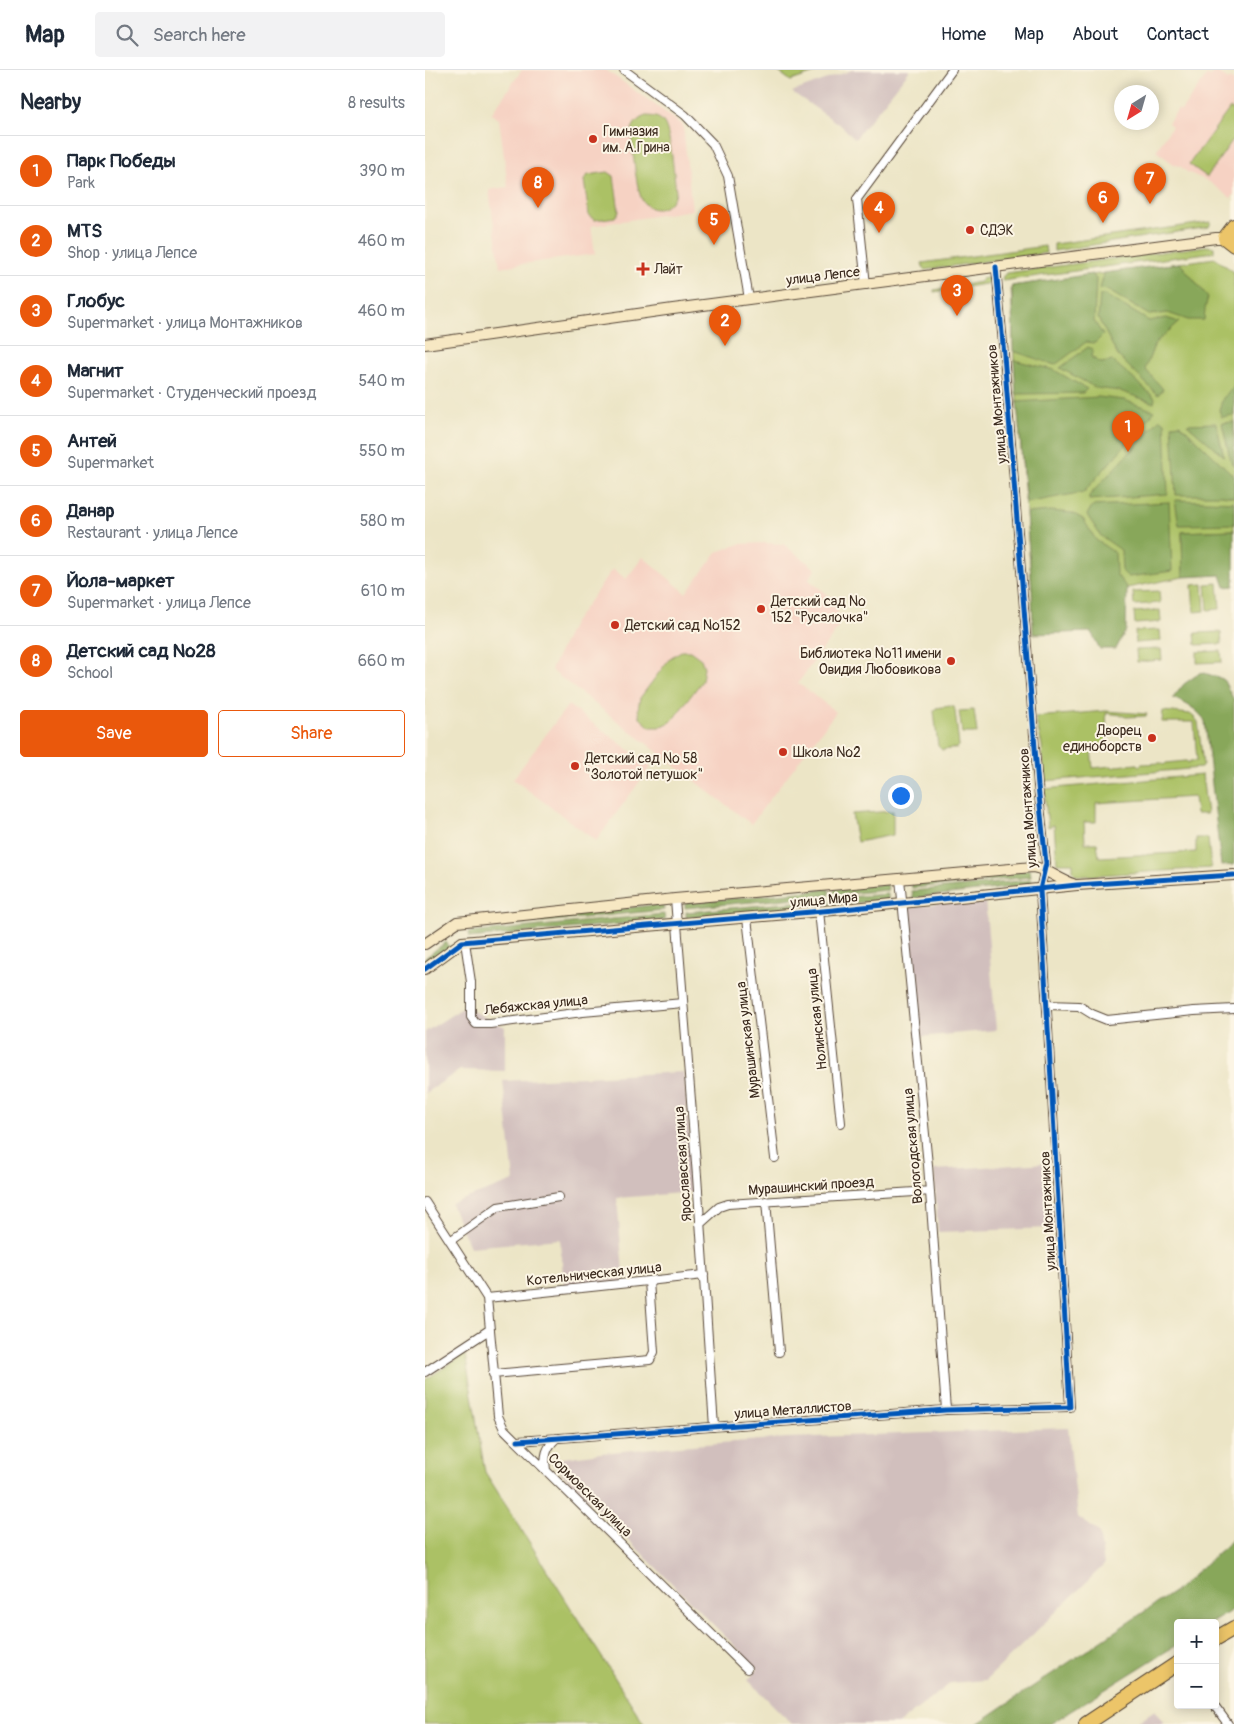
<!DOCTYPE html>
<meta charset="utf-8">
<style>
:root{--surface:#fff;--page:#f2f2f3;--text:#1f2937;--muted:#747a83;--line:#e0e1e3;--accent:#ea580c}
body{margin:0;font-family:Pangolin,sans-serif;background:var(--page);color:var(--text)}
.controls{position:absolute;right:15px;bottom:15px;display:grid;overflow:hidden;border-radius:5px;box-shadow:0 2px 12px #0003}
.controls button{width:45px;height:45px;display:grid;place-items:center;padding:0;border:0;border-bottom:1px solid var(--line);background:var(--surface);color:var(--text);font:25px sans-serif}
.compass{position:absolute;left:689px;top:15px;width:45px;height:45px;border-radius:50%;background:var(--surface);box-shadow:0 2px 12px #0003;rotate:217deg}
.you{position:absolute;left:475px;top:725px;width:18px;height:18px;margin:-12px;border:4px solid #fff;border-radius:50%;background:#1a73e8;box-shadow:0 0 0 8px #1a73e833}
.badge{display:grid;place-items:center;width:32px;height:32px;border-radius:50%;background:var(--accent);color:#fff;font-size:16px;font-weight:700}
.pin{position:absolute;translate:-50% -41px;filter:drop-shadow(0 1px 2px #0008)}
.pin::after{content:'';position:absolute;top:26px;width:18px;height:15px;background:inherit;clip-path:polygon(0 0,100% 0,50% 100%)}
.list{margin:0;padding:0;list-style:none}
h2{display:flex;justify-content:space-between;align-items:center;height:65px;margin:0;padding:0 20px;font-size:21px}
h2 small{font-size:16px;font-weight:400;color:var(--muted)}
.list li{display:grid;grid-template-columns:32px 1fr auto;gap:15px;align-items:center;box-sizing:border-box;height:70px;padding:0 20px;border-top:1px solid var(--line)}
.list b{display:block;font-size:19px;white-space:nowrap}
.list p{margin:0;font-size:16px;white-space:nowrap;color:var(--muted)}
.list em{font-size:16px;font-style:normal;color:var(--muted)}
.actions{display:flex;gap:10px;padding:15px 20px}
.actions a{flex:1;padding:11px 0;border:1px solid var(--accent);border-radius:5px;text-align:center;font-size:18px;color:var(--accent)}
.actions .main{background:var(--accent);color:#fff}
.icon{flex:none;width:28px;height:28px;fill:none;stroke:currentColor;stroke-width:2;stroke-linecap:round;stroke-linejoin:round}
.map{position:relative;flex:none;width:809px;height:1654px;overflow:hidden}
header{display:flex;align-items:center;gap:30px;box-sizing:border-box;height:70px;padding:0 25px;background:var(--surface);border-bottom:1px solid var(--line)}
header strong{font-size:24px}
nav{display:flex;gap:28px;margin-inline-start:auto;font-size:18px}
.search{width:350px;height:45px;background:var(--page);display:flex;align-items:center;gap:12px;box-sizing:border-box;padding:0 18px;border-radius:5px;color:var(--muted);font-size:19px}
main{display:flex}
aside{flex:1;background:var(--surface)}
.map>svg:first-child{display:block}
</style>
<header>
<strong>Map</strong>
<div class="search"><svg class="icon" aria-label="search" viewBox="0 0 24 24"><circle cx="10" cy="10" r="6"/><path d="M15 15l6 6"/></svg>Search here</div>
<nav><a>Home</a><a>Map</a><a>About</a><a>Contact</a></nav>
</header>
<main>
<aside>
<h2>Nearby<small>8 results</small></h2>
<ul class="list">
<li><span class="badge">1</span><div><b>Парк Победы</b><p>Park</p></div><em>390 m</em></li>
<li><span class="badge">2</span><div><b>MTS</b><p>Shop · улица Лепсе</p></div><em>460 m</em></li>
<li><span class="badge">3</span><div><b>Глобус</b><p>Supermarket · улица Монтажников</p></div><em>460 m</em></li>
<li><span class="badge">4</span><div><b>Магнит</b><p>Supermarket · Студенческий проезд</p></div><em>540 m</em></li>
<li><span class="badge">5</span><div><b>Антей</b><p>Supermarket</p></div><em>550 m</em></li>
<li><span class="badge">6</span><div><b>Данар</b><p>Restaurant · улица Лепсе</p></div><em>580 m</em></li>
<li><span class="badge">7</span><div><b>Йола-маркет</b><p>Supermarket · улица Лепсе</p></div><em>610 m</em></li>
<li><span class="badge">8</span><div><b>Детский сад №28</b><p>School</p></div><em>660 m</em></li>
</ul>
<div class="actions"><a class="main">Save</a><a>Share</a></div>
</aside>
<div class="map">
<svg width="809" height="1654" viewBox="0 0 809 1654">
<rect width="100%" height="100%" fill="#fcf5e5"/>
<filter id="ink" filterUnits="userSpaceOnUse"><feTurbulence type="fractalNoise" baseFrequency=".02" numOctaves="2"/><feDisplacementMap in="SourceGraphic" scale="10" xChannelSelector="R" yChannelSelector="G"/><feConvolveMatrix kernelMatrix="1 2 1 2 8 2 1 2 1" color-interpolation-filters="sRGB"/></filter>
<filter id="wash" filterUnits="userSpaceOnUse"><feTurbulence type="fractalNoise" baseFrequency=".0096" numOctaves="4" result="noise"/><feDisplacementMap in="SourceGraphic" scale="20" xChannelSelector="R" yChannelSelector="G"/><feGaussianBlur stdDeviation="1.12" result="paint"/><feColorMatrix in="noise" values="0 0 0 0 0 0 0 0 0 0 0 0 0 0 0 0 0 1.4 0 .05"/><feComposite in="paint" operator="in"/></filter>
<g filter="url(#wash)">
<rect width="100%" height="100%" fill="#ece5c6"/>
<!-- built -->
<path fill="#f6d2c3" d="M97 0H181L258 55 267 140 166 156 170 184 75 197 64 120 83 117 74 49 66 44Z
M790 0 803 10 805 8 809 11V124L806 128 783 111 762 102 755 96 750 95 731 81 747 56 743 53 753 39 756 41 782 5 785 6Z
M340 473 358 474 391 499 383 509 413 533V558L373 613 411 642 326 754 126 600 148 554 188 499 201 509 218 487 261 523 292 482 315 474Z
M143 635 226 696 171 771 88 709Z"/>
<!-- industrial -->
<path fill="#d1bfbd" d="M427 0H485L430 69 418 57 367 22Z
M560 828 571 960 494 967 483 840 485 837Z
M39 937 80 957V1001L35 1000 0 1023V962Z
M259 1002 270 1122 192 1128 199 1215 139 1217 135 1169 45 1177 26 1134 89 1111 78 1011Z
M622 1093 626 1158 513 1162 509 1100Z
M643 1358 653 1447 674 1462 679 1495 561 1610 526 1613 473 1654H367L323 1610 333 1599 123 1390 176 1383 241 1377 362 1368Z
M730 1640 740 1654H709Z"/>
<!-- green -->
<path fill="#abc165" stroke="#737642" d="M351 0H398L366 11Z
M805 38 809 41V68L782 107 764 94Z
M221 46C228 46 235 47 239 53 246 64 249 107 251 121 248 136 231 146 219 133 211 124 208 79 206 65 207 55 212 49 221 46Z
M183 102 189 106 194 142 190 147 170 150 164 146 159 110 163 105Z
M786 152 784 157 629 181V174Z
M620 176 621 183 499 200 497 193Z
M781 176 789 177V182L577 211 578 206 582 203Z
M790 188 809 202V460L757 462 758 507 702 518 607 519 589 290 586 216Z
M558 208H563L567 213 509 222V220L555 212Z
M793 513 795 539 783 540 781 514Z
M778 514 780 541 769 542 767 515Z
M734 521 735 533 709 535 708 522Z
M735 540 736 552 710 554 709 542Z
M735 560 736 571 711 573 710 561Z
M796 562 797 574 771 575 770 563Z
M736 579 737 590 712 592 711 580Z
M256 581H265L276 589 279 597 277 611 246 652 234 657H225L215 648 213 639 215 628 245 588Z
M796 581 797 592 772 593V582Z
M525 636 529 637 530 641 534 676 532 678 517 680 513 676 509 641 511 638Z
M549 640 552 663H537L534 641Z
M681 641 722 644 721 646 701 647 696 645 681 643 683 677 666 680 668 698 687 696 689 698 691 696 712 694 714 696 717 694 736 693 739 695 741 693 761 691 764 693 765 691H772L769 652H737L738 641 765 644 770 648 773 652 778 695 776 698 619 711 617 675 610 647Z
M777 705 782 744H771L769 727 671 733V752H659L660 773H672L674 787 771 782V768H783L786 798 657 806 651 805 648 801V793H632L629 755 623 757 619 719Z
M468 741V765L432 772 427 744Z
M40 1284 60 1402 219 1654H0V1310Z"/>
<!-- forest -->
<path fill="#88a75a" stroke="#62683c" d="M755 193 783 227 780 239 779 250H763L743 243 724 245 682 220 675 219 679 203Z
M667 204 671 209 669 251 678 265 670 273 661 272 630 295 588 281 587 216Z
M675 225H680L724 251 741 248 754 252 730 273 720 299 738 319 733 325 693 286 673 248Z
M663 277 668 279 666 287 676 293 688 291 730 328 729 333 695 321 671 318 635 298Z
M589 290 629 300 662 319 658 323 591 324Z
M809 316V345L797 347 794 340 798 328Z
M673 327 699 330 730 341 659 422 601 433 592 332Z
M735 349 740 352 743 424 664 430V426Z
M809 352V396L806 392 797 353Z
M791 353 799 386 762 354Z
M755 354 809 406V427L796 425H751L747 355Z
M750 430 809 432V454L754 455Z
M744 432 747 501 703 507 697 501 696 480 676 466 662 445 667 436Z
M626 441 647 443 658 449 671 470 690 483 691 504 702 518 701 560 691 579H675L666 562 608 564 607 519 601 443Z
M809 460V516L800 517 796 505 758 507 757 462Z
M776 602 798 609 809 630V795L796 796 780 651C772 638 761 634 748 628L759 614Z
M605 800 606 807 487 818 486 812Z
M606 810 607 815 488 828 487 821Z
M462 814 463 820 410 825 409 819Z
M404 819 405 825 260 838V833Z
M463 824V830L410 835V828Z
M405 829 406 835 261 848V842Z
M238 834 239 840 43 859 42 855Z
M239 844 240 850 44 868 43 863Z
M21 872 25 877 0 895V888Z
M809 1468V1539L786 1553H753V1574L625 1654H552L753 1519Z"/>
</g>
<g filter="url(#ink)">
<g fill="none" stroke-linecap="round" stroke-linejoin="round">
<defs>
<path id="street" d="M199 0 260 45 288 74 303 106 324 229
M441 215 432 129 527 0
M475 809 503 1095 521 1340
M250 829 272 1106 289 1357
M394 841 416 1053
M322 848 350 1088
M40 872 46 912V947L51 954H65L158 942 258 933
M622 935 654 936 667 944 682 950 769 941 809 939
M341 1131 354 1282
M0 1132 62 1228 73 1346 79 1359 322 1599
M275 1154 294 1137 303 1134 505 1121
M25 1171 73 1137 134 1127
M62 1228 279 1205
M0 1302 64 1260
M68 1304 225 1290 229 1282 224 1211
M93 1371 521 1340 645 1337 615 820 621 793 613 716 579 285 571 197
M121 1400C119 1386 121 1377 132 1368
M789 1635 803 1654"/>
<path id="secondary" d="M0 274 248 239 791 168H800
M0 874 32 852 250 829 608 797C623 799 634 810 648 814
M0 899 37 872 409 840 652 815 809 805"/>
<path id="highway" d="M809 156 800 168 809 175
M790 1569 809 1558
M661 1654 753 1593"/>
</defs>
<!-- street casing -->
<use href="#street" stroke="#564637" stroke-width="10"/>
<!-- secondary casing -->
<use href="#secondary" stroke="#564637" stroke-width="12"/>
<!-- highway casing -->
<use href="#highway" stroke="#564637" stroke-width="16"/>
<!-- street -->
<use href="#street" stroke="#fff" stroke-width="8"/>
<!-- secondary -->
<use href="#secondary" stroke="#f7e8c3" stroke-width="10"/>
<!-- highway -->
<use href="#highway" stroke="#ecc569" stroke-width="14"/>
<defs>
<path id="cycleway" d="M0 899 37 872 409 840 652 815 809 805
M93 1371 521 1340 645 1337 615 820 621 793 613 716 579 285 571 197"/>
</defs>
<!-- cycleway casing -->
<use href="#cycleway" stroke="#fcf5e5" stroke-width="8"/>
<!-- cycleway -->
<use href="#cycleway" stroke="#0057b8" stroke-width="5"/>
</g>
</g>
<!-- markers -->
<g fill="#c8321e" stroke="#fcf5e5" stroke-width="2">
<circle cx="168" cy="69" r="5"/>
<circle cx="545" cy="160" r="5"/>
<path d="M215.5 191.5h5v5h5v5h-5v5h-5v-5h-5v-5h5z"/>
<circle cx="336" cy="539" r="5"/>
<circle cx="190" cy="555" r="5"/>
<circle cx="526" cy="591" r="5"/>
<circle cx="727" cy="668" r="5"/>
<circle cx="358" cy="682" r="5"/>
<circle cx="150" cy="696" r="5"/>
</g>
<g text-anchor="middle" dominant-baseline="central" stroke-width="4" stroke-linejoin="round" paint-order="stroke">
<!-- poi labels -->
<g font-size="14" fill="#3b2a1e" stroke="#fcf5e5" text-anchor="start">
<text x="178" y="61">Гимназия<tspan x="178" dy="16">им. А.Грина</tspan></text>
<text x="555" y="160">СДЭК</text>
<text x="229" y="199">Лайт</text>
<text x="346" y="531">Детский сад №<tspan x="346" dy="16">152 "Русалочка"</tspan></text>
<text x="200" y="555">Детский сад №152</text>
<text x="516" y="583" text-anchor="end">Библиотека №11 имени<tspan x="516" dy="16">Овидия Любовикова</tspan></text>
<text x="717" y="660" text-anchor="end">Дворец<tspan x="717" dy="16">единоборств</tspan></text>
<text x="368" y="682">Школа №2</text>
<text x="160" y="688">Детский сад № 58<tspan x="160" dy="16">"Золотой петушок"</tspan></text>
</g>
<!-- street labels -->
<g font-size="14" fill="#3b2a1e" stroke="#fcf5e5">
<text transform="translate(398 206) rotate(-7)">улица Лепсе</text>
<text transform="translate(572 334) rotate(-95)">улица Монтажников</text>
<text transform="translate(603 738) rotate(-94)">улица Монтажников</text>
<text transform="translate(399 830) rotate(-5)">улица Мира</text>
<text transform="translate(111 935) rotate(-6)">Лебяжская улица</text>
<text transform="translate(392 949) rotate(-96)">Нолинская улица</text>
<text transform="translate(323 970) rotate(-97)">Мурашинская улица</text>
<text transform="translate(488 1076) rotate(-95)">Вологодская улица</text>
<text transform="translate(258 1094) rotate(-94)">Ярославская улица</text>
<text transform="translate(386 1116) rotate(-4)">Мурашинский проезд</text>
<text transform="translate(623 1141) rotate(-93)">улица Монтажников</text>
<text transform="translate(169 1204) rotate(-6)">Котельническая улица</text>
<text transform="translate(368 1340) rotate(-4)">улица Металлистов</text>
<text transform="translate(165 1425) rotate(45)">Сормовская улица</text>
</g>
</g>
</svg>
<div class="controls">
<button>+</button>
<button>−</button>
</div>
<svg class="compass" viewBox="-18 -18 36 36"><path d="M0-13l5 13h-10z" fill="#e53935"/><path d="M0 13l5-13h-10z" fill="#747a83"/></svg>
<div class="you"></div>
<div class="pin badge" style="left:703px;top:382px">1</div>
<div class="pin badge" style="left:300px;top:276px">2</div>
<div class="pin badge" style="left:532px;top:246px">3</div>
<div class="pin badge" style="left:454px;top:163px">4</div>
<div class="pin badge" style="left:289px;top:175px">5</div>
<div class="pin badge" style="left:678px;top:153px">6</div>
<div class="pin badge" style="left:725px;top:134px">7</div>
<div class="pin badge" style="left:113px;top:138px">8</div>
</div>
</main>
